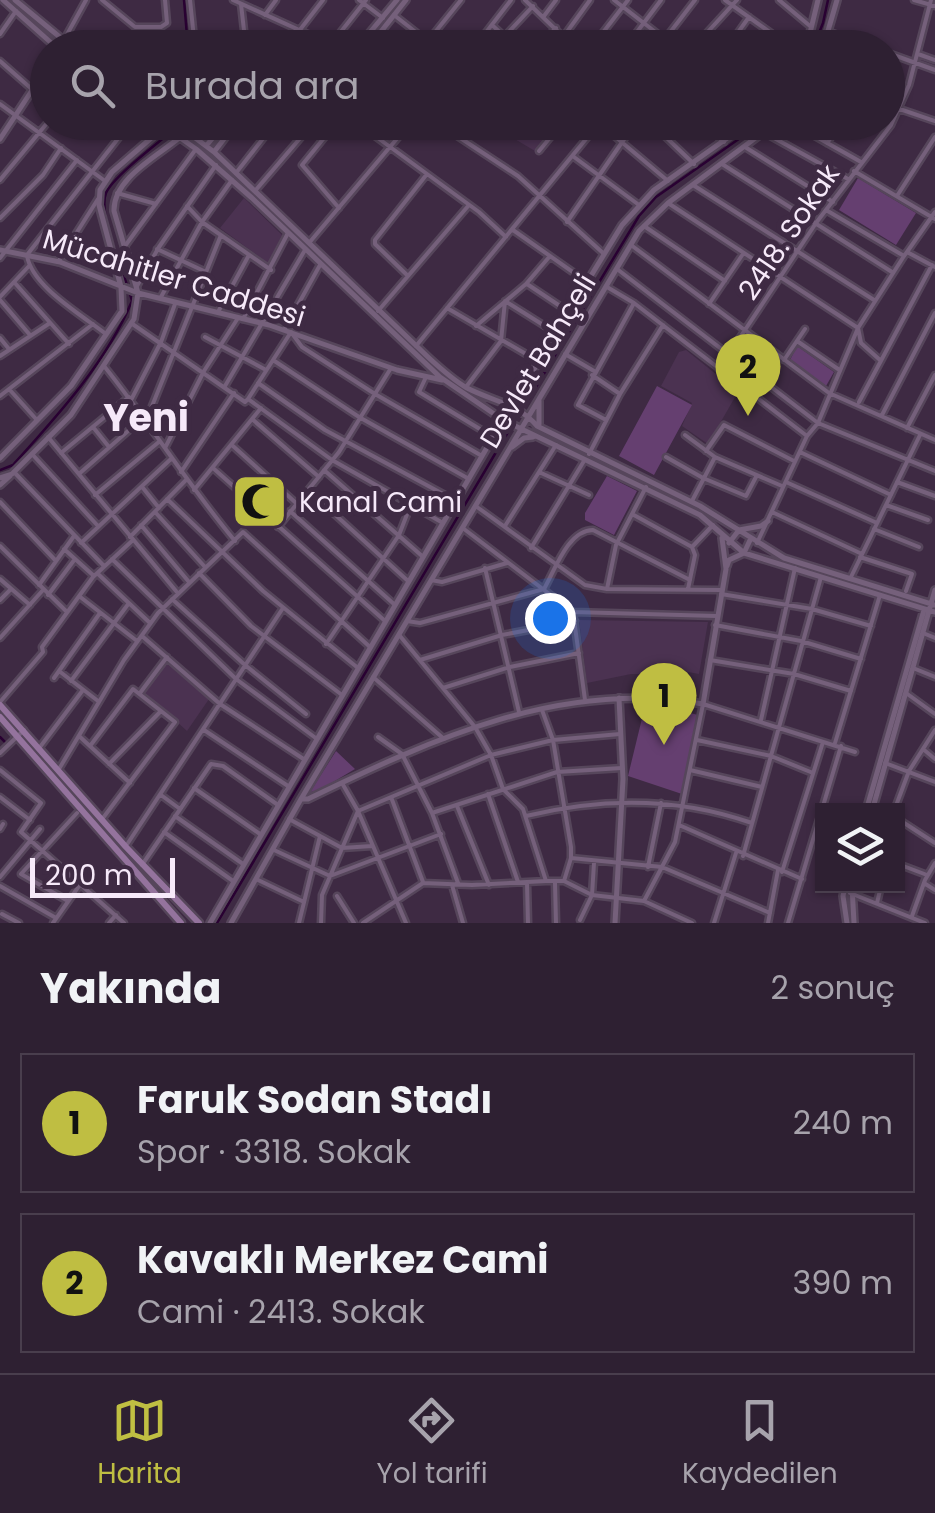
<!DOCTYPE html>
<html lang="tr">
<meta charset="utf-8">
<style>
:root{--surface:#2e2032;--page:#36283a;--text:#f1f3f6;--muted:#a7a3ac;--line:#493e4d;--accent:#bfbe42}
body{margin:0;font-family:Poppins,sans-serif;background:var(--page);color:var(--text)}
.controls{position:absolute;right:30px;bottom:30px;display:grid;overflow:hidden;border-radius:0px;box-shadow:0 2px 8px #0004}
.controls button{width:90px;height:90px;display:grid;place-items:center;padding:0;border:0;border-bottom:2px solid var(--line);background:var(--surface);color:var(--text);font:50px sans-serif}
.scale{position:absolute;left:30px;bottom:25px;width:145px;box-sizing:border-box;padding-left:10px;border:5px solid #f6e9f9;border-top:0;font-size:28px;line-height:35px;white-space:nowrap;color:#f6e9f9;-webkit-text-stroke:8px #3e2a43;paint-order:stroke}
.you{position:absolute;left:550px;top:618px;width:35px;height:35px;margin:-25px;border:8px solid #fff;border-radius:50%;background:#1a73e8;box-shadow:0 0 0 15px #1a73e833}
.badge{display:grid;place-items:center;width:65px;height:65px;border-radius:50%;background:var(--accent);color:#111;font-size:32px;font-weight:700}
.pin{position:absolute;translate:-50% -82px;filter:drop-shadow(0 2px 5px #0008)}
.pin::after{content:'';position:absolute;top:52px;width:35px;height:30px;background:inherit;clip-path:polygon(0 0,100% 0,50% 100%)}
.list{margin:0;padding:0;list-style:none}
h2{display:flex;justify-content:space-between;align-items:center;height:130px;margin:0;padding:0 40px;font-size:42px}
h2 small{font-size:32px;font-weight:400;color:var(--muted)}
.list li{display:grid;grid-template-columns:65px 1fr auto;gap:30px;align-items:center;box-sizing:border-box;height:140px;margin:0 20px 20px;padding:0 20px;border:2px solid var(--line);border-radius:0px}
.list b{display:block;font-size:38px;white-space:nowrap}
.list p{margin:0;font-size:32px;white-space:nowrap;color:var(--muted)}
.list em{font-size:32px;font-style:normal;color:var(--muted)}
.icon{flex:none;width:55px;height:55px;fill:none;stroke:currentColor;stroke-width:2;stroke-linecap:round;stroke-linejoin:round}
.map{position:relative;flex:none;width:935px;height:923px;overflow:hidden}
.search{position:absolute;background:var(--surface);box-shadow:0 2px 8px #0004;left:30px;right:30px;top:30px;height:110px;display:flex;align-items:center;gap:25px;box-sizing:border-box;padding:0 35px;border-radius:55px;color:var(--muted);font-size:38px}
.sheet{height:450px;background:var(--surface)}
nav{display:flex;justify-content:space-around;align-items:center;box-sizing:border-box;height:140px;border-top:2px solid var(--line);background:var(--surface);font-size:28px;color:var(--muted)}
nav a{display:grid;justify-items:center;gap:5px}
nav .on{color:var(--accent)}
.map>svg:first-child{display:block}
</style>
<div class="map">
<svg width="935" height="923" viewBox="0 0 935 923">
<rect width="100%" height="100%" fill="#3e2a43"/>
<!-- built -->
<path fill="#4b3251" d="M488 123H557L535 151Z
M244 198 282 235 268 263 220 228Z
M686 350 738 392 708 444 682 426 692 403 661 386 679 352Z
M579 620 708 622 699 674 666 668 664 674H631L587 683Z
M166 663 209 699 187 731 144 692Z"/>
<!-- green -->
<path fill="#653f70" d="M858 178 916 213 896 245 839 210Z
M797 346 834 372 826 386 790 360Z
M657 386 692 405 654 475 619 456Z
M607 476 637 491 614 535 585 520V513Z
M646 702 698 715 682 794 628 776Z
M336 751 355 769 318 791 310 792Z"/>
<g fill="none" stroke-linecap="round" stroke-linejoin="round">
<!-- stream -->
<path stroke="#290132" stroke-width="2.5" d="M184 0 188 48
M813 48 823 23 828 0
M525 405 639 216 656 197 763 122
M0 470 13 465C58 415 106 363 132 301 126 276 97 215 106 193 114 175 166 137 183 122
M0 737 5 742
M217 923 508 432"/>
<defs>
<path id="minor" d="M102 0 135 27H161L167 23 165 0
M190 0 195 48
M233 0 330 44
M359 0 383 18
M525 0 575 48
M614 0 676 48
M725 0 792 48
M779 0 810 26
M914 0 935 6
M241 4 246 48
M265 15 276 0
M394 15 436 48
M544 16 556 0
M492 25 517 48
M299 31 323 0
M830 32 872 48
M0 34 16 11
M505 36 533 6
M564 36 590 0
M64 40 86 0
M428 41 461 0
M328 48 366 0
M474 48 511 0
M537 48 556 28
M591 48 628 0
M625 48 661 0
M658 48 695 0
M693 48 737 0
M727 48 749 17
M765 48 774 35
M888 53 935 70
M918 54 935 60
M0 61 34 91
M0 104 105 181
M888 105 935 121
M337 122 302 165 339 208
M356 122 479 212 506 237
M436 122 518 176 603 253
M650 122 694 164
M701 122 724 142
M790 122 861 162
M599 123 668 181
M765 133 848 179
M456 135 467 122
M827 143 842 122
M745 147 833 202
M539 151 563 122
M574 157 639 205
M722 164 892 272
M854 171 935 219
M236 173 276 122
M0 180 48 122
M693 185 874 300
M255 191 314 122
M117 193 156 204
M897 196 935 137
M668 203 858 328 861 343 880 360
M187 206 202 222 271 270
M826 210 904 256 907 252 935 267
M0 218 43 175 61 148
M567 222 636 122
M644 226 725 281
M513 230 587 282
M309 243 411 122
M631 245 829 393 935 440
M125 246 196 149
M157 249 206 272
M907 252 935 212
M0 258 77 160
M58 262 98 199
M617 269 818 423 935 471
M407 275 375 244V240L427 174
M14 282 69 344
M527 284 569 312
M137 286 159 247 216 165
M607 287 634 303 807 436
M0 297 29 266
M161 297 202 222 232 180
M0 300 30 335
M709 304 743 254
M447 308 538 361
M378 311 469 205
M218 312 249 255
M243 319 288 233
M131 323 245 402 248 399 332 460 443 523
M476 326 526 284 550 256
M284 330 320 265
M106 334C82 315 31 286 27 255L131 122
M205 337 266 370
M0 338 9 349
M797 341 838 369
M416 346 600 122
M565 354 594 371
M0 356 50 323
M273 360 359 417 469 479
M784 360 805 329
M104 366C150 423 188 485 235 541
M719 369 816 223 891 125 909 85 931 0
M592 375 620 394
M426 377 419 392 493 437
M258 383 325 430 456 501
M225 386 305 250
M466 387 501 341 505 301 556 333
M9 389 36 419
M0 396 93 324
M248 399 291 332 302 347 375 394 482 456
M131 400 161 342 175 304
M859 402 932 265
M882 415 935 313
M252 419 319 477
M606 420 578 405 634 303
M146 421 221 235
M93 427 109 447
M907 428 935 375
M685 435 715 457 782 486
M48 437 176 591
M233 446 296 503
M165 448 204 371 238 318
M706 451 724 425 794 461
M800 452 891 495
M61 453 129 397
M32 454 98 526
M589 454 620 394 663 325
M666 457 703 478 746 496 756 477
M213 468 385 621
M324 470 422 556
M14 472 104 566
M181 472 234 393
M539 472 589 495
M80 473 144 417
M786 482 877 523
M897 482 935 496
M143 488 159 508
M194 490 261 408
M308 490 408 581
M95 495 160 441
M167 499 263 591 358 668
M692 501 715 457
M0 502 56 561
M886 505 928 520
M477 507 585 585 607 589 721 590
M290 511 395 605
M155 512 205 567
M772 512 862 554
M632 514 692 547 695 555 688 589
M141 525 189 582
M505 526 556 445
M278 527 339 452 391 368
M464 529 573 612 716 616
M874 529 919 547
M130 537 186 480
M81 543 172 458
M757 543 807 436 818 423 858 328 904 256
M0 546 67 612
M692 547 713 525
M531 548 584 461
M64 549 94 576
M860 557 912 574 906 591
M112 559 236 679 317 739
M485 568 519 712
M97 573 150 623
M199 573 251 626 342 695
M0 579 30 605
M850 579 920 435
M431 580 442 582 507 563
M39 585 74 536
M607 589 616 545 646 487
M721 594 812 609 871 626
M48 595 75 559
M79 596 137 641
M172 599 245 665 306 714
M0 600 11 589
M573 612 585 700
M407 621 420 623 544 589C555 570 568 530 593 530L690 580
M715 625 801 641 861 659
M923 633 935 638
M142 636 220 704 305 760
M400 636 475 727 491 755 503 789 523 809 546 881
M0 638 43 590
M326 644 399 535 411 504
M420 660 502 635 575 621
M710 660 794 674 851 691
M913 668 935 677
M59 671 98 701
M373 677 444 739
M54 678 100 613
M71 681 129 603
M443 688 510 667 579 653
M140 693 167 657
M906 693 935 714
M0 702 43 652 42 647 93 577 133 540
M542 710 553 740 571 847V858L564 881
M761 720 795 568
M204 730 288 786
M79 736 130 783
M378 737 402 754 432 813 458 883
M697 740 771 756 813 773
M835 743 880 595
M90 746 133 689 175 722 103 818
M40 747 83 690
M923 749 935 759
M0 753 24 730
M885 763 935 782
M109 764 161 711
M59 769 124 660 158 613 243 532 370 647
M0 770 41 803 21 832 124 923
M690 770 762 787
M342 783 358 811 406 923
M194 788 260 834
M488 794 518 882
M161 795 180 809
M0 797 30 820
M391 797 423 882
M457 806 489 885
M894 811 909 771 935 730
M432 813 557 772 622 768
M175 816 243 864
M526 816C603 797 678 797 752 823
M289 819 342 848 372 846
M898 819 935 843
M679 825 802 879
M0 829 3 824
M164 832 233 881
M126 846 283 608
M274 850 330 876 441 834
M743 856 821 577
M571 858 662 867 770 913
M898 864 927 875
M142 865 211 764 223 766 278 805
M648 867 661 803
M782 872 823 742
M0 877 40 829
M256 879 304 902
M527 883 528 923
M555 883 556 923
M924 883 935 890
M452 885 463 923
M0 886 56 918
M850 893 925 923
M337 896 354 923
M68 901 21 874 77 813
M644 901 675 842 703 704 855 752
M877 903 881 886
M2 914 19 923
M912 916 925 880 935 863
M580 920 592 895 594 863
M53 923 79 886
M109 923 116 915
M299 923 320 836
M321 923 322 895 358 811 491 755 553 740 620 734
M363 923 423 883 472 885 546 881H564L592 895 644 901 692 923
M714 923 736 853
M768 923 778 870
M788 923 841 746"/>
<path id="tertiary" d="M3 0 57 48
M15 0 73 48
M357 48 397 0
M368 48 406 0
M802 48 810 33 818 0
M823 48 837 0
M158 122 196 149 252 198 440 377 503 420 700 515 744 553 935 612
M174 122 214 152 429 358C441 369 453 380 467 388 492 401 519 404 537 426L700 506 784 558 935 605
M0 139 48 66
M206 146 226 122
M214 152 237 122
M0 250 60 262 138 293 269 325 397 370 442 380
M539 401V424
M512 447 524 438 533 437
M0 458 71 386 122 311 121 287 99 205 100 190 112 172 164 127
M0 478 12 474 71 415 134 319 138 293 114 211C113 179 156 157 179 138
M0 485 10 476
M729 543 739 530 761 526 768 521
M727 566 729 560 744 553 751 538
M302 799H308C432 739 562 679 703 704L726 569 722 538
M866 811 924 610
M872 811 935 590
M845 886 843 896 847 923
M852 886 854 923
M210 923 503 420 622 225 654 190 750 122
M231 923 301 799 639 231 668 203 777 122
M615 923 623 779 619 698"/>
<path id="secondary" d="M0 705 126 847 199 923
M0 717 181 923"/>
</defs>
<!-- minor casing -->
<use href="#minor" stroke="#56465b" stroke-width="9"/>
<!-- tertiary casing -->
<use href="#tertiary" stroke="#56465b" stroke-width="10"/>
<!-- secondary casing -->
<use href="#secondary" stroke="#56465b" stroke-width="11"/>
<!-- minor -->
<use href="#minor" stroke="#75607b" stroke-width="4"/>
<!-- tertiary -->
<use href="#tertiary" stroke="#75607b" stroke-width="5"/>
<!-- secondary -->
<use href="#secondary" stroke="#94739d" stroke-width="6"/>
</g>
<!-- icons -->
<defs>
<symbol id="mosque-square" viewBox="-11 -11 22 22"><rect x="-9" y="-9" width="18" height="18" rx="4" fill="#bfbe42" stroke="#3e2a43"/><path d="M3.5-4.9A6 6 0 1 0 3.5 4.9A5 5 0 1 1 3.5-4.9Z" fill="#111"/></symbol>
</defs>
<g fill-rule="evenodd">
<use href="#mosque-square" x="228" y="470" width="63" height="63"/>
</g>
<g text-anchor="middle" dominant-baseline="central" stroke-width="10" stroke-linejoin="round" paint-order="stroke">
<!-- street labels -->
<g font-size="28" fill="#f6e9f9" stroke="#3e2a43">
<text transform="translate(789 232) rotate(-56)">2418. Sokak</text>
<text transform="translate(174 278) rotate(17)">Mücahitler Caddesi</text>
<text transform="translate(538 361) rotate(-59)">Devlet Bahçeli</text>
</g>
<!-- poi labels -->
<g font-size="28" fill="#f6e9f9" stroke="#3e2a43" text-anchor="start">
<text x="299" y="502">Kanal Cami</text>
</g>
<!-- district labels -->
<g font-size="38" font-weight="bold" fill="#f6e9f9" stroke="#3e2a43">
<text x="146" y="417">Yeni</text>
</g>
</g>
</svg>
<div class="controls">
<button><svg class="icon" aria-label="layers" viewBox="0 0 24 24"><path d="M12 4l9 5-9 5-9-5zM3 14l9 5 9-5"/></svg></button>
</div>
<div class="scale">200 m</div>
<div class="you"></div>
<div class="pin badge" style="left:664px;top:745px">1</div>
<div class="pin badge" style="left:748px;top:416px">2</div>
<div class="search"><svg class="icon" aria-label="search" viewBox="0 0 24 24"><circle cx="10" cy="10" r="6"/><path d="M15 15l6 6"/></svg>Burada ara</div>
</div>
<section class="sheet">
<h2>Yakında<small>2 sonuç</small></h2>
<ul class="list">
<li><span class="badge">1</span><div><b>Faruk Sodan Stadı</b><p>Spor · 3318. Sokak</p></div><em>240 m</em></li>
<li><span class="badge">2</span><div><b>Kavaklı Merkez Cami</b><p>Cami · 2413. Sokak</p></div><em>390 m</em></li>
</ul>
</section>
<nav>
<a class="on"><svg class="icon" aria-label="map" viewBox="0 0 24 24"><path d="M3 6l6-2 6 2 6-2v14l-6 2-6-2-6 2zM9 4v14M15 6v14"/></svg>Harita</a>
<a><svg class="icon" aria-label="directions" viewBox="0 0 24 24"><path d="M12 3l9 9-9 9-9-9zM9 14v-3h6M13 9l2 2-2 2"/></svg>Yol tarifi</a>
<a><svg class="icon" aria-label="saved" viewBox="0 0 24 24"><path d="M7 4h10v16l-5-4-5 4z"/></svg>Kaydedilen</a>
</nav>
